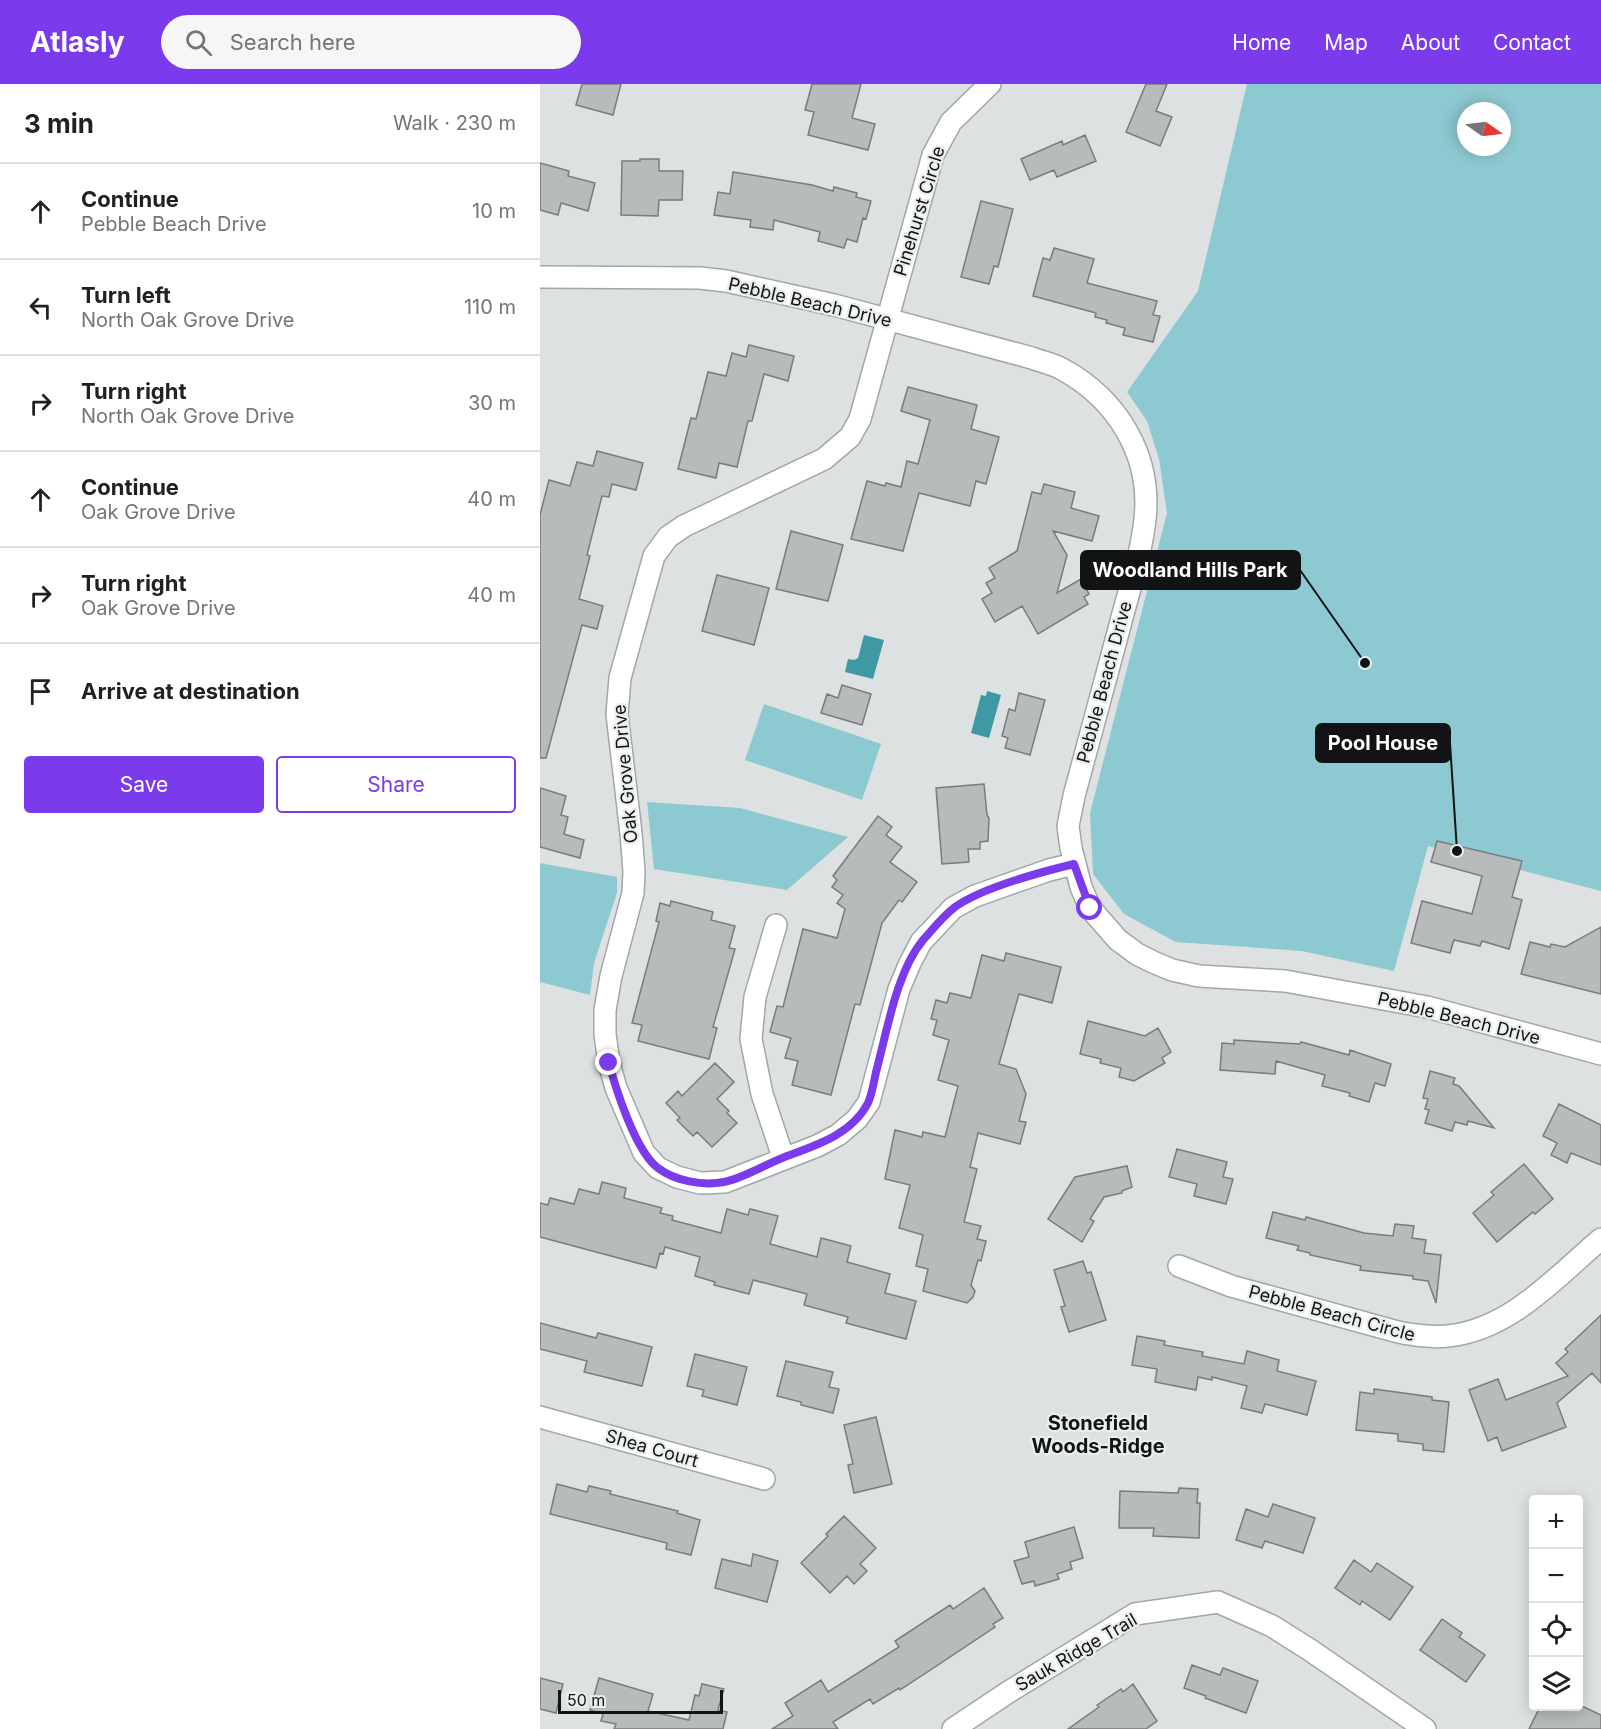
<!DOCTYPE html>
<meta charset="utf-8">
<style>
:root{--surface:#fff;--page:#f6f6f6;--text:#202124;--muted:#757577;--line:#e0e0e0;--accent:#7c3aed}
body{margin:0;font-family:Inter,sans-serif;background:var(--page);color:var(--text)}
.controls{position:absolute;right:18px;bottom:18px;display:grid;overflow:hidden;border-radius:6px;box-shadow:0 3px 15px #0003}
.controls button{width:54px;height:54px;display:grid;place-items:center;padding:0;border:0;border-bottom:2px solid var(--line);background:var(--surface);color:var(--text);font:30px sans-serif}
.compass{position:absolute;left:917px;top:18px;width:54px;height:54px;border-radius:50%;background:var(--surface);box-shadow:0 3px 15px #0003;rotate:104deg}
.scale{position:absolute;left:18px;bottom:15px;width:165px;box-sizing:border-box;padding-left:6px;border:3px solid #121314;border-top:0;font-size:16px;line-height:21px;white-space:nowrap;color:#121314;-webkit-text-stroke:4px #eaeeef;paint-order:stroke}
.stop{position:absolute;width:18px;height:18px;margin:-14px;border:4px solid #7c3aed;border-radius:50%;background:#fff}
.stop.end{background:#7c3aed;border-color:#fff;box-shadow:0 2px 6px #0008}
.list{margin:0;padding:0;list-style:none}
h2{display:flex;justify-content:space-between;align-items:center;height:78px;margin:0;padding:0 24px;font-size:26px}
h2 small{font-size:20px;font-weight:400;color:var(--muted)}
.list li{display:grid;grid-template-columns:39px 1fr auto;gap:18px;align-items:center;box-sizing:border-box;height:96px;padding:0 24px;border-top:2px solid var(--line)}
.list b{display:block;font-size:22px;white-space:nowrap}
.list p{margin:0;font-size:20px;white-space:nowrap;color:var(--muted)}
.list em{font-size:20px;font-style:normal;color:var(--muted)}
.actions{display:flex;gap:12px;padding:18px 24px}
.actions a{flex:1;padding:14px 0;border:2px solid var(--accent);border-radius:6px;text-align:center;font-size:21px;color:var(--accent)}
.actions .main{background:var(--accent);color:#fff}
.icon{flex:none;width:33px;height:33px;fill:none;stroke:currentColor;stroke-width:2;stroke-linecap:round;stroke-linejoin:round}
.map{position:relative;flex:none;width:1061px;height:1645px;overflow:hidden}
header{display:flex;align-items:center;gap:36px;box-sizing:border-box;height:84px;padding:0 30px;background:var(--accent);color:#fff}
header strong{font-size:28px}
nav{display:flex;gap:33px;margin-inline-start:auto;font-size:21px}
.search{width:420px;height:54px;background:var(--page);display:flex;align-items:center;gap:15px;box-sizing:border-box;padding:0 21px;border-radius:33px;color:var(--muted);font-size:22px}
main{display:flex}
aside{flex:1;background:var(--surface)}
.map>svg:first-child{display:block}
</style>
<header>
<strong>Atlasly</strong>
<div class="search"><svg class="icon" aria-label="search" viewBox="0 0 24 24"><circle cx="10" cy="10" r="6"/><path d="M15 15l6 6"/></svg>Search here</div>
<nav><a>Home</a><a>Map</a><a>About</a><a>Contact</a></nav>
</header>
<main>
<aside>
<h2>3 min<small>Walk · 230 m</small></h2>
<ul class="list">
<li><svg class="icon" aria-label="ahead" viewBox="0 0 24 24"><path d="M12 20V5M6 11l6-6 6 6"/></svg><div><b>Continue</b><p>Pebble Beach Drive</p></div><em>10 m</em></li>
<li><svg class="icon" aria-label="left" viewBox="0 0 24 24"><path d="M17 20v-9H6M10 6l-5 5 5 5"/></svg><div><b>Turn left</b><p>North Oak Grove Drive</p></div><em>110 m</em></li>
<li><svg class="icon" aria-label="right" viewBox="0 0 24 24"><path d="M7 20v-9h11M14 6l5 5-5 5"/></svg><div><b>Turn right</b><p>North Oak Grove Drive</p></div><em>30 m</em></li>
<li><svg class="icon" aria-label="ahead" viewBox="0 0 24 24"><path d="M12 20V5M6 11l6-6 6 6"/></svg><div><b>Continue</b><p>Oak Grove Drive</p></div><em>40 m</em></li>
<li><svg class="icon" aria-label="right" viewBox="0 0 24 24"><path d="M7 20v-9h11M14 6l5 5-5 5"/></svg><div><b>Turn right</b><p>Oak Grove Drive</p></div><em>40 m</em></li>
<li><svg class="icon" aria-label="arrive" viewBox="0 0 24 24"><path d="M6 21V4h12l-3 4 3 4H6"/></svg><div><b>Arrive at destination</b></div></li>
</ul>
<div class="actions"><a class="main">Save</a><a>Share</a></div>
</aside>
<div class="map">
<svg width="1061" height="1645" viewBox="0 0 1061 1645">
<rect width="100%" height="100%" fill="#dde1e1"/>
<!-- green -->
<path fill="#8dc9d1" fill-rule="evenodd" d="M707 0H1061V807L888 762 854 887 762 867 636 858 584 830 553 790 550 729 627 429 619 375 607 337 587 308 658 207ZM926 27H962V63H926Z
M224 620 341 660 322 716 205 676Z
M107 718 200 724 308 753 247 806 114 785Z
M0 779 77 793V809L54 879 50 911 0 898Z"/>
<!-- water -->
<path fill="#3e99a5" d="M324 551 344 556 333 595 305 588 308 575 314 576 318 574Z
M447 607 461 611 449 654 431 649 441 611 446 612Z"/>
<!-- building -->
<path fill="#b7bbbb" stroke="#797c7d" stroke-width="1.5" d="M42 0H81L73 31 36 21Z
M272 0H321L312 34 335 40 328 66 268 51 274 28 265 26Z
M606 0H627L616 27 632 33 620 62 586 48Z
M545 51 556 77 517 93 514 86 490 96 481 75 522 57 523 61Z
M100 75H119V87H143L142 116H119L118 132 81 131 82 77H100Z
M0 79 29 87 28 92 55 99 48 127 21 119 18 131 0 126Z
M193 88 272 101 293 107 294 103 317 109 316 113 331 117 326 135 323 134 317 158 307 155 304 164 278 157 280 148 234 136 233 146 210 143 211 136 174 131 178 108 190 110Z
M441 117 473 125 458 183 454 182 449 200 421 193Z
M514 164 554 175 547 199 617 217 613 231 620 232 613 258 583 251 585 244 566 239 567 236 555 233 556 229 493 212 503 174 510 176Z
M209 261 254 272 248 297 224 290 212 337H208L197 383 179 379 176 394 138 385 151 334 156 335 168 288 186 292 192 269 206 273Z
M368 303 437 321 431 345 459 353 446 400 436 397 430 422 379 409 363 467 311 455 327 397 345 402 346 399 361 403 367 377 378 380 390 336 361 327Z
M57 367 103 379 96 406 72 400 69 413 62 412 47 471 50 472 39 515 63 522 57 545 42 541 6 674H0V431L9 396 30 402 37 378 53 382Z
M504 400 535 408 531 424 559 432 552 457 513 447 527 471 517 509 541 495 549 510 544 513 548 520 498 550 482 522 455 538 442 515 452 509 446 499 455 494 449 484 477 467 492 408 501 410Z
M251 447 303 461 288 517 236 505Z
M177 491 229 504 214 561 162 547Z
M302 601 331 610 322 641 281 629 287 610 298 614Z
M479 609 505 616 490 671 465 664 468 654 462 652 469 625 475 627Z
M444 700 447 731 449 734 448 757 440 758V765H428L429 778 402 780 396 704Z
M0 704 26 712 21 731 28 733 24 750 44 756 40 774 0 763Z
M338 732 352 743 346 751 362 763 350 778 377 798 362 818 359 816 342 839 320 921 315 920 291 1011 252 1001 258 977 245 974 251 954 230 948 237 922 243 923 263 845 297 854 305 825 297 819 303 811 292 803 297 796 293 792Z
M897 757 982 777 972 813 982 816 969 865 942 857 940 862 914 856 910 869 871 859 882 817 932 830 942 792 891 778Z
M131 817 173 828 171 836 195 842 189 864 195 865 173 943 177 944 169 975 98 957 102 941 92 939 119 838 116 837 120 819 130 822Z
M1061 843V910L981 890 990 858 1010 863 1011 860 1025 863Z
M466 869 521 883 512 919 479 910 459 980 476 985 486 1010 479 1037 486 1038 480 1060 438 1049 430 1083 437 1085 424 1138 441 1142 437 1155 446 1157 441 1177 438 1176 431 1201 435 1207 433 1213 427 1219 383 1207 388 1185 376 1182 383 1151 359 1144 370 1101 345 1095 355 1046 382 1053 383 1048 405 1053 418 1002 398 996 409 956 393 951 397 936 391 935 396 916 407 919 410 909 431 914 442 871 464 877Z
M548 937 605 952 618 944 631 968 622 974 625 979 594 997 579 993 581 984 560 979 561 975 540 970Z
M694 956 760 960 761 958 809 971 810 966 851 980 845 1002 835 999 829 1018 809 1012 810 1009 782 1002 785 991 736 977 735 990 680 986 682 959 694 960Z
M175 979 194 998 177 1015 189 1027 187 1029 197 1039 172 1063 157 1048 153 1052 137 1036 140 1034 126 1019 138 1007 142 1012Z
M890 987 915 994 913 1000 919 1002 954 1044 928 1037 927 1041 915 1038 912 1047 885 1039 889 1026 885 1025 888 1015 883 1014Z
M1019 1020 1061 1041V1081L1031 1069 1027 1079 1011 1071 1017 1059 1003 1052Z
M637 1065 687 1078 683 1093 693 1095 686 1120 654 1112 657 1100 629 1093Z
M984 1080 1013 1115 995 1130 993 1128 957 1158 933 1129 954 1111 951 1108Z
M587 1082 592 1103 582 1107V1109L564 1113 550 1135 554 1137 542 1158 508 1135 535 1093Z
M62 1098 86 1104 84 1114 122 1124 120 1129 133 1132 132 1136 181 1149 187 1125 208 1131 210 1125 238 1132 230 1160 277 1173 281 1154 311 1162 307 1178 350 1190 345 1209 376 1217 366 1255 306 1239 308 1233 264 1221 267 1210 213 1196 209 1210 174 1201 175 1198 155 1192 160 1173 125 1163 123 1170 120 1169 116 1184 0 1153V1119L8 1121 10 1114 34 1120 39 1105 59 1110Z
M733 1128 765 1136 766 1133 824 1149 853 1152 855 1140 874 1142 872 1154 886 1156 884 1169 901 1171 896 1219 888 1197 873 1195V1192L820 1186 821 1182 770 1171V1169L757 1166 759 1162 726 1154Z
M543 1177 547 1189 551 1188 566 1236 529 1248 521 1223 525 1222 514 1186Z
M1061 1231V1299L1052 1289 1017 1319 1026 1343 962 1367 957 1353 948 1357 929 1306 958 1295 966 1316 1028 1292 1016 1279 1028 1268 1025 1265Z
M0 1239 56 1254 58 1249 112 1263 102 1302 44 1288 47 1277 0 1265Z
M597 1252 625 1257 624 1261 663 1268 662 1272 704 1280 707 1267 739 1276 737 1287 776 1297 767 1331 725 1320 722 1329 701 1324 707 1302 672 1293V1296L658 1293 656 1306 615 1298 617 1285 592 1281Z
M155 1270 207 1283 197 1321 162 1312 164 1306 147 1302Z
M246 1277 293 1288 289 1303 299 1305 293 1329 261 1321V1318L237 1312Z
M834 1305 892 1313V1316L909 1318 904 1368 883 1366V1360L858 1357V1350L816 1346 820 1308 834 1310Z
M336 1333 352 1400 314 1409 308 1381 313 1380 304 1341Z
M17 1400 47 1408 49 1402 71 1407 70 1410 138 1427 137 1429 160 1436 151 1471 126 1465 127 1459 10 1430Z
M639 1404 658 1405 657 1419H660L659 1454 613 1452 614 1444H579L580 1407 638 1409Z
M733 1420 775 1434 763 1469 725 1457 722 1464 696 1456 706 1425 728 1433Z
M304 1432 336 1464 320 1480 327 1487 314 1500 307 1492 290 1509 261 1479 288 1452 286 1450Z
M534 1443 543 1474 530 1478 532 1485 517 1490 519 1495 495 1502 494 1497 482 1500 474 1477 489 1473 485 1458Z
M213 1470 238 1477 227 1518 175 1504 182 1475 211 1482Z
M814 1476 831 1488 837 1479 873 1503 850 1536 822 1517 820 1521 795 1504Z
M444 1504 463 1534 453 1540 455 1543 395 1583 360 1606 359 1604 333 1620 330 1615 293 1638 298 1645H232L253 1632 245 1619 281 1596 288 1608 359 1563 355 1557 410 1521 413 1525Z
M902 1535 922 1549 919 1553 945 1571 926 1598 880 1566Z
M652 1581 680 1591 683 1584 718 1597 706 1629 665 1614 666 1612 644 1604Z
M0 1594 23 1600 16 1629 0 1625Z
M59 1594 113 1610 108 1627 149 1636 155 1611 159 1612 162 1600 184 1605 178 1626 187 1628 183 1645H74L76 1640 61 1637 63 1630 50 1626Z
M593 1600 617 1637 606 1645H528L559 1623 557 1621 581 1605 583 1608Z
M1000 1623H1044L1061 1631V1645H989Z"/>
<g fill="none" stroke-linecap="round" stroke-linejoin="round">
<defs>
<path id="minor" d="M450 0 411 38 393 71 320 335 310 353 284 375 144 442 128 453 114 472 80 594 77 630 91 749 94 788 93 809 71 892 65 926V950L69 979 76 1004 104 1069 118 1084 137 1093 160 1099 185 1098 277 1062 298 1051 317 1035 329 1018 359 905 370 879 381 858 413 824 435 812 509 786 534 780
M0 193 160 194 186 197 294 221 492 274C502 278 513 280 522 285 577 315 612 371 605 435 601 472 588 509 579 545 564 601 549 656 534 712L528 742 531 764 541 803 550 824 578 856 597 870 613 878 632 886 659 892 745 897 887 923 1061 970
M236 841 215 913 211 955 222 1010 243 1073
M639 1182 691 1202 858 1248C874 1251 891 1254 908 1252 970 1246 1016 1193 1061 1155
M0 1333 224 1395
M413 1645 467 1609 595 1530 678 1518 732 1542 770 1566 885 1645"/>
</defs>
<!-- minor casing -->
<use href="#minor" stroke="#a3a6a7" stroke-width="24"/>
<!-- minor -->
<use href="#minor" stroke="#fff" stroke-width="21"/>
</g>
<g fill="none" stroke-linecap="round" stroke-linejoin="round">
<!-- route -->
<path stroke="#7c3aed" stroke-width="8" d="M69 979C76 1006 96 1068 118 1084 135 1097 163 1102 184 1098 202 1095 228 1079 247 1072 277 1061 312 1050 328 1019 332 1010 334 998 336 988 347 948 356 889 383 856 392 846 403 832 415 823 442 804 501 788 534 780L550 824"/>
</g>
<g text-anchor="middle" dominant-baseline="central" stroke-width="4.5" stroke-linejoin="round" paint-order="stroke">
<!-- street labels -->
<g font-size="18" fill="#121314" stroke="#eaeeef">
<text transform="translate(379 127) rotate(-73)">Pinehurst Circle</text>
<text transform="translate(270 218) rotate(13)">Pebble Beach Drive</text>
<text transform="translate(564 598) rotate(-75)">Pebble Beach Drive</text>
<text transform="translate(85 690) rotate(-95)">Oak Grove Drive</text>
<text transform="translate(919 934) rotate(14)">Pebble Beach Drive</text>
<text transform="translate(792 1229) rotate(15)">Pebble Beach Circle</text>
<text transform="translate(112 1364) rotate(16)">Shea Court</text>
<text transform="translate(536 1568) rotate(-30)">Sauk Ridge Trail</text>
</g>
<!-- neighbourhood labels -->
<g font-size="20" font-weight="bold" fill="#121314" stroke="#eaeeef">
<text x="558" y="1339">Stonefield<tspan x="558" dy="23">Woods-Ridge</tspan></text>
</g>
</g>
<!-- callouts -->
<path fill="none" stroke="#121314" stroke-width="2" d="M825 579L760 486M917 767L910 659"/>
<g fill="#121314" stroke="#eaeeef" stroke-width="2">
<circle cx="825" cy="579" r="6"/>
<circle cx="917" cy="767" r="6"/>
</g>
<g fill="#121314" stroke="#121314" stroke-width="2">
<rect x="541" y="467" width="219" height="38" rx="6"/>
<rect x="776" y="640" width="134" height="38" rx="6"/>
</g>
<g font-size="20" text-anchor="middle" font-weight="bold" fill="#fff">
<text x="650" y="493">Woodland Hills Park</text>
<text x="843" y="666">Pool House</text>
</g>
</svg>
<div class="controls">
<button>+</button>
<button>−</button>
<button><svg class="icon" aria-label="locate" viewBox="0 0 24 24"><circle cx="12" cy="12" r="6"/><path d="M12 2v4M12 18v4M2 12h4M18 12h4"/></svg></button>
<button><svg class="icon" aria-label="layers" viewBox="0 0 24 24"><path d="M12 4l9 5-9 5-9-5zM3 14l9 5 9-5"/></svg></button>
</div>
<svg class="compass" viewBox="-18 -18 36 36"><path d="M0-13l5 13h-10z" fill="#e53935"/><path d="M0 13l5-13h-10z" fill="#757577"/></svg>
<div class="scale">50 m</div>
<div class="stop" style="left:550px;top:824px"></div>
<div class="stop end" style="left:69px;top:979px"></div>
</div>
</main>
